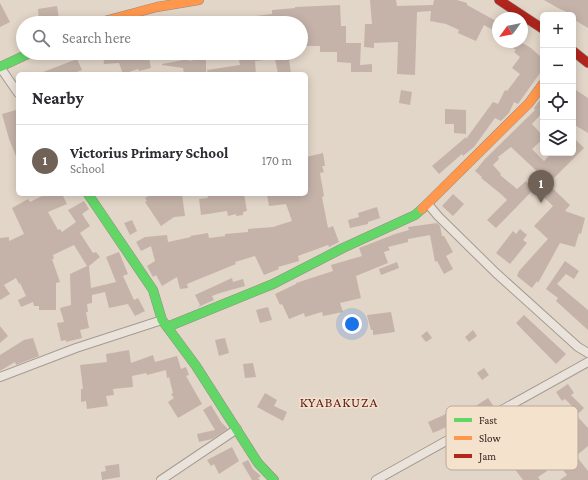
<!DOCTYPE html>
<meta charset="utf-8">
<style>
:root{--surface:#fff;--page:#f7f7f7;--text:#2b2b33;--muted:#7c7c81;--line:#e1e1e2;--accent:#716258}
body{margin:0;font-family:"Crimson Pro",serif;background:var(--page);color:var(--text)}
.controls{position:absolute;right:12px;top:12px;display:grid;overflow:hidden;border-radius:6px;box-shadow:0 2px 10px #0003}
.controls button{width:36px;height:36px;display:grid;place-items:center;padding:0;border:0;border-bottom:1px solid var(--line);background:var(--surface);color:var(--text);font:20px sans-serif}
.compass{position:absolute;left:492px;top:12px;width:36px;height:36px;border-radius:50%;background:var(--surface);box-shadow:0 2px 10px #0003;rotate:237deg}
.you{position:absolute;left:352px;top:324px;width:14px;height:14px;margin:-10px;border:3px solid #fff;border-radius:50%;background:#1a73e8;box-shadow:0 0 0 6px #1a73e833}
.badge{display:grid;place-items:center;width:26px;height:26px;border-radius:50%;background:var(--accent);color:#fff;font-size:13px;font-weight:700}
.pin{position:absolute;translate:-50% -33px;filter:drop-shadow(0 1px 2px #0008)}
.pin::after{content:'';position:absolute;top:21px;width:14px;height:12px;background:inherit;clip-path:polygon(0 0,100% 0,50% 100%)}
.list{margin:0;padding:0;list-style:none}
h2{display:flex;justify-content:space-between;align-items:center;height:52px;margin:0;padding:0 16px;font-size:17px}
h2 small{font-size:13px;font-weight:400;color:var(--muted)}
.list li{display:grid;grid-template-columns:26px 1fr auto;gap:12px;align-items:center;box-sizing:border-box;height:72px;padding:0 16px;border-top:1px solid var(--line)}
.list b{display:block;font-size:15px;white-space:nowrap}
.list p{margin:0;font-size:13px;white-space:nowrap;color:var(--muted)}
.list em{font-size:13px;font-style:normal;color:var(--muted)}
.icon{flex:none;width:22px;height:22px;fill:none;stroke:currentColor;stroke-width:2;stroke-linecap:round;stroke-linejoin:round}
.map{position:relative;flex:none;width:588px;height:480px;overflow:hidden}
.search{position:absolute;background:var(--surface);box-shadow:0 2px 10px #0003;left:16px;top:16px;width:292px;height:44px;display:flex;align-items:center;gap:10px;box-sizing:border-box;padding:0 14px;border-radius:22px;color:var(--muted);font-size:15px}
.panel{position:absolute;background:var(--surface);box-shadow:0 2px 10px #0003;left:16px;top:72px;width:292px;height:124px;border-radius:6px}
.map>svg:first-child{display:block}
</style>
<div class="map">
<svg width="588" height="480" viewBox="0 0 588 480">
<rect width="100%" height="100%" fill="#e2d6c8"/>
<!-- building -->
<path fill="#c5b3a9" fill-rule="evenodd" d="M370 0H396L397 6 433 5 434 0H457L467 3V5L498 22V33L484 25 476 41 458 33 459 30 446 24 430 21 431 11 417 12 415 75 397 74 398 42 374 43V48L364 47 365 24H372Z
M544 0H588V28L573 19V15L558 8Z
M0 3 10 22 0 27Z
M340 5 341 26H346V43H361L360 65 372 64V72H351V63L337 62V52H320V46H301V23H219V19L239 16V18L272 14V10L295 8V7Z
M57 6 59 19 39 22 38 9Z
M503 42H521L531 48 543 59V75L540 73 518 104 514 102 509 113 501 121 495 118 474 147 463 156 462 154 439 174 432 166 466 137V139L493 102 498 104 505 90 507 91 520 74 512 68 520 57 514 52 516 50Z
M103 53H148L151 68 139 71 138 69 123 74 119 63 104 64Z
M238 53H288L291 73 278 74 275 59 255 61 256 74H208L207 70 240 65Z
M206 58V74H184L183 68 162 65V64L189 59V61Z
M77 59 82 70 71 74H38Z
M573 88 588 98V133L573 124Z
M401 90 412 92 410 105 399 103Z
M543 96V115L541 114 532 124 543 136V139L532 149 544 161 552 153H573V137L584 148 548 184 570 205 565 211 585 218 581 234 579 233 575 247 560 243 538 283 537 281 532 288 517 276 519 271 548 239 534 226 553 206 533 187 543 177 511 147 498 157 499 159 493 165 501 174 500 175 517 189 526 181 534 189 496 228 487 220 507 200 501 194 481 178 482 177 475 171 485 159 535 110 534 108Z
M445 109 466 110V134L454 133V124H445Z
M16 110 18 117V161L9 139 2 114Z
M323 153 325 166H322L324 172 320 173 324 196 322 197 328 228 333 226 339 242 329 247 328 245 298 256 299 261 278 267 279 269 264 275 255 256 235 262 236 264 187 284 188 288 180 289 177 277 162 286 156 275 153 277 147 266 155 261 151 246 141 251 136 242 145 237 167 235 168 242 191 237 190 236 208 233 209 238 225 236V234L248 232V229L273 227 292 221 286 204 269 206 267 194H308L306 185V181H307L306 157Z
M46 194H62L67 204 48 212 58 230 60 229 62 232 76 222 68 210 84 201 89 209 82 214 90 226 80 233 93 253 96 252 100 257 89 266 91 288 116 282 106 257 119 252 128 274 123 276 134 300 138 298 145 311 135 316 128 304 109 308 105 292 92 295V303L87 304 88 312H86L89 328 80 330 82 338 66 342V340L61 341 57 323 64 322 60 308 71 305 70 274 87 266 74 245 53 255 54 259H52L60 282 56 283V310H39V306H34L33 302 21 307 18 300 26 296 20 283 19 284 16 278 4 285 10 294 0 300V238L9 237V241L24 234 12 208 28 199 30 202Z
M152 194H182L185 216 174 217 161 226 145 202 147 201 145 198Z
M207 194H244L247 211 243 212V215L236 216V214L228 216 227 211 201 215 199 199 208 198Z
M453 194 464 204 453 216 442 206Z
M377 207 380 218 368 222V224L350 228 348 220 359 217 358 213Z
M132 220 137 231 130 235 124 223Z
M437 223 440 226 442 236H444L453 252 446 256 453 269 444 274 437 261 435 262 430 235 408 239V242L388 247 390 250 384 252 388 263 356 276 361 298 340 303 343 312 323 316 322 312 305 317 304 313 289 319 282 304 280 305 275 294 296 284V283L333 271 331 265 362 256 359 248 395 234 409 230 408 227Z
M520 229 527 235 523 240 527 243 510 264 496 253 513 231 516 234Z
M565 261 579 271 574 279 566 274 557 284 588 310V330L556 301 558 298 546 289Z
M397 262 399 268 381 275 379 269Z
M232 278 233 282 243 279 245 286 220 293 212 296 214 300 198 307 200 305 195 295Z
M268 307 272 320 260 323 256 310Z
M391 312 395 332 373 335V330H371L367 315Z
M524 315 566 354 556 364 516 323Z
M0 326 8 336 0 343Z
M473 330 477 336 469 342 465 337Z
M427 331 432 338 426 342 421 336Z
M33 338 39 356 16 365 15 362 0 371V355L24 340Z
M225 338 229 353 219 356 215 340Z
M129 350 131 363 153 355 155 362 177 356 181 369 186 367 189 375 186 376 202 404 178 418 168 402 174 398 171 394 173 393 169 377 167 378 166 370 147 375 146 373 132 376 133 387 113 389 114 395 106 396 108 406 87 409 86 401 81 402V389H83L80 365 107 362 106 354Z
M253 363 256 377 245 378 243 364Z
M484 368 489 375 482 380 477 373Z
M568 384 574 393 571 395 584 408 579 413 565 399 562 401 556 392Z
M265 393 277 400 274 406 287 412 283 421 257 407Z
M488 398 494 407 464 425 461 420 476 411 474 407Z
M211 405 221 422 228 429 212 439 199 442 197 434 215 430 203 410Z
M533 409 552 434 576 415 588 428V446L576 456 588 471V480H560L567 475 548 451 537 459 547 471 538 477 540 480H523L514 468 511 470 509 468 488 435 512 421 513 424ZM533 435 542 447 525 458 517 446Z
M455 410 460 421 433 433 428 422Z
M232 447 239 461 219 474 214 464 211 466 207 460Z
M248 460 253 469 261 476 258 478 260 480H252L242 463Z
M119 464 120 477 102 480 101 472 106 471 105 466Z"/>
<g fill="none" stroke-linecap="round" stroke-linejoin="round">
<defs>
<path id="street" d="M0 67 18 93
M428 204 438 216 496 273 578 347 588 353
M0 377 76 348 162 320
M161 480 237 429
M376 480 588 362"/>
<path id="fast" d="M0 67 30 53
M88 194 153 290 162 320 196 366 258 463 274 480
M167 327 273 284 343 248 415 215 422 209"/>
<path id="slow" d="M97 23 157 7 199 0
M422 209 529 103 543 84"/>
<path id="jam" d="M499 0 543 29
M573 51 588 63"/>
</defs>
<!-- street casing -->
<use href="#street" stroke="#a69b92" stroke-width="10"/>
<!-- fast casing -->
<use href="#fast" stroke="#968b82" stroke-width="10"/>
<!-- slow casing -->
<use href="#slow" stroke="#968b82" stroke-width="10"/>
<!-- jam casing -->
<use href="#jam" stroke="#968b82" stroke-width="10"/>
<!-- street -->
<use href="#street" stroke="#eae3db" stroke-width="8"/>
<!-- fast -->
<use href="#fast" stroke="#63d668" stroke-width="9"/>
<!-- slow -->
<use href="#slow" stroke="#ff974d" stroke-width="9"/>
<!-- jam -->
<use href="#jam" stroke="#b3261e" stroke-width="9"/>
</g>
<g text-anchor="middle" dominant-baseline="central" stroke-width="3" stroke-linejoin="round" paint-order="stroke">
<!-- quarter labels -->
<g font-size="14" letter-spacing="1" fill="#5f1f1c" stroke="#f4e2cd">
<text x="339" y="402">KYABAKUZA</text>
</g>
</g>
<!-- legend -->
<rect x="446" y="406" width="132" height="64" rx="6" fill="#f4e2cd" stroke="#baa998" stroke-width="1"/>
<rect x="454" y="418" width="18" height="4" fill="#63d668"/>
<rect x="454" y="436" width="18" height="4" fill="#ff974d"/>
<rect x="454" y="454" width="18" height="4" fill="#b3261e"/>
<g font-size="11" fill="#34231c">
<text x="479" y="424">Fast</text>
<text x="479" y="442">Slow</text>
<text x="479" y="460">Jam</text>
</g>
</svg>
<div class="controls">
<button>+</button>
<button>−</button>
<button><svg class="icon" aria-label="locate" viewBox="0 0 24 24"><circle cx="12" cy="12" r="6"/><path d="M12 2v4M12 18v4M2 12h4M18 12h4"/></svg></button>
<button><svg class="icon" aria-label="layers" viewBox="0 0 24 24"><path d="M12 4l9 5-9 5-9-5zM3 14l9 5 9-5"/></svg></button>
</div>
<svg class="compass" viewBox="-18 -18 36 36"><path d="M0-13l5 13h-10z" fill="#e53935"/><path d="M0 13l5-13h-10z" fill="#7c7c81"/></svg>
<div class="you"></div>
<div class="pin badge" style="left:541px;top:203px">1</div>
<div class="search"><svg class="icon" aria-label="search" viewBox="0 0 24 24"><circle cx="10" cy="10" r="6"/><path d="M15 15l6 6"/></svg>Search here</div>
<section class="panel">
<h2>Nearby<small></small></h2>
<ul class="list">
<li><span class="badge">1</span><div><b>Victorius Primary School</b><p>School</p></div><em>170 m</em></li>
</ul>
</section>
</div>
